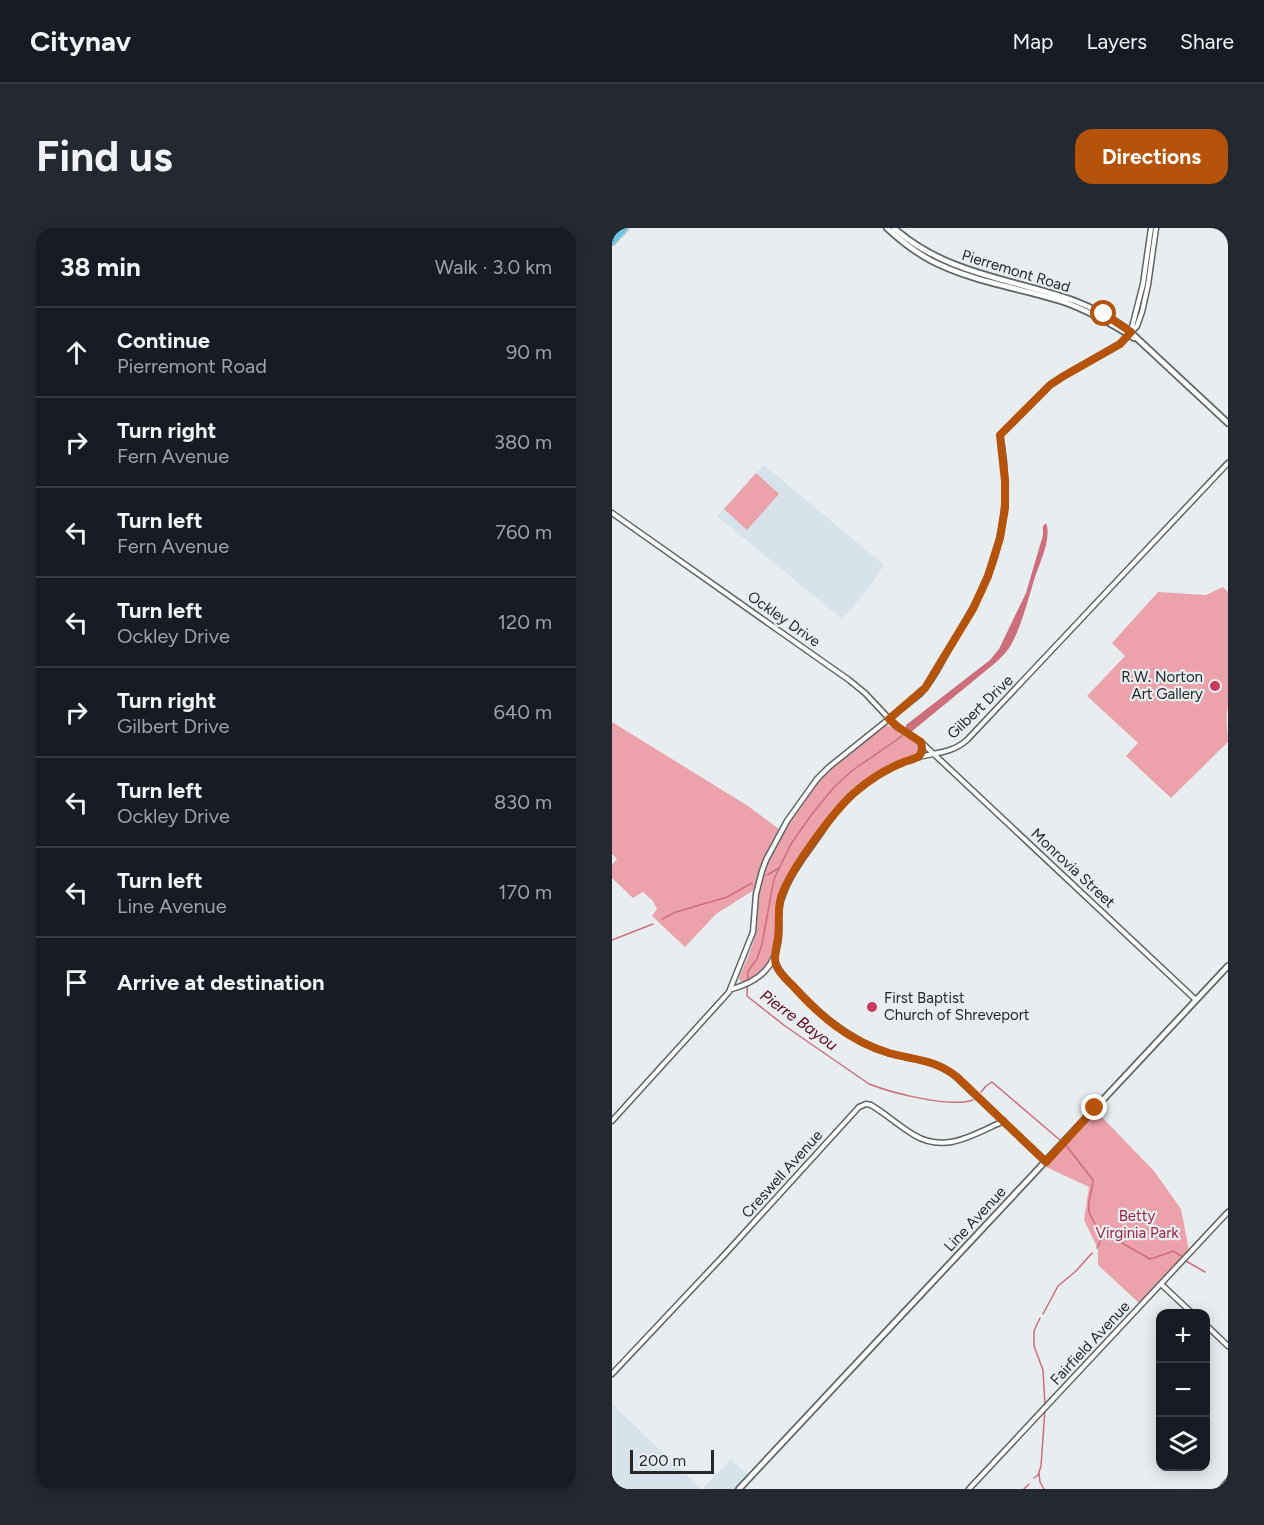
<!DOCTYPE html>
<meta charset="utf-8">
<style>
:root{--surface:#171b24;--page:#242831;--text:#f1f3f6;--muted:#9ea1a6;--line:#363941;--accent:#b45309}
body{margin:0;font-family:Figtree,sans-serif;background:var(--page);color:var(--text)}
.controls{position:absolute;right:18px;bottom:18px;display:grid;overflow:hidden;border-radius:12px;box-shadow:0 3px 15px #0003}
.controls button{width:54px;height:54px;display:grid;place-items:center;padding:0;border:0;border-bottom:2px solid var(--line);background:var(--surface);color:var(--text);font:30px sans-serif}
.scale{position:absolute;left:18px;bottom:15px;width:84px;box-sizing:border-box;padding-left:6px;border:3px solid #252728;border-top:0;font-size:16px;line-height:21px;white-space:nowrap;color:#252728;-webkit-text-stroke:4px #e8edf0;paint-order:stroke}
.stop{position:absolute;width:18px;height:18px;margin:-14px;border:4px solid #b45309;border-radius:50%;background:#fff}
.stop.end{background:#b45309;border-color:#fff;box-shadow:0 2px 6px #0008}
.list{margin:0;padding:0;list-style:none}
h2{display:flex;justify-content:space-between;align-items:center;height:78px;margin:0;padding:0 24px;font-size:26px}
h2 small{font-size:20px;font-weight:400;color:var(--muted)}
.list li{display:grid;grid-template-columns:39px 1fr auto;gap:18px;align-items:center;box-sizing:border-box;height:90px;padding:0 24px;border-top:2px solid var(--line)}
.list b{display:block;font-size:22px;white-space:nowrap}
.list p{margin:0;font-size:20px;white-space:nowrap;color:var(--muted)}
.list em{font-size:20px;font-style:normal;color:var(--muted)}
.icon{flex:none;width:33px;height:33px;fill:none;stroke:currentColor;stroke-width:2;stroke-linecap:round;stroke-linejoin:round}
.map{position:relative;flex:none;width:616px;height:1261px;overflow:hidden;border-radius:18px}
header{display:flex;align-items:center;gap:36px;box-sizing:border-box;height:84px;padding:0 30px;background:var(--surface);border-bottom:2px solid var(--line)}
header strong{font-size:28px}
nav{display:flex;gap:33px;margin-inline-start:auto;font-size:21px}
.intro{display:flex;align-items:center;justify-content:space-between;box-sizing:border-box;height:144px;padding:0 36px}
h1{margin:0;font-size:42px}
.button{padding:15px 27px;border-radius:18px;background:var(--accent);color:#fff;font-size:21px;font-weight:700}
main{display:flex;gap:36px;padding:0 36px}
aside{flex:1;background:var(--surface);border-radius:18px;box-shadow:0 3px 15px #0003}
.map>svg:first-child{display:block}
</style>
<header>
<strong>Citynav</strong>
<nav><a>Map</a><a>Layers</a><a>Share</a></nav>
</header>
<div class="intro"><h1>Find us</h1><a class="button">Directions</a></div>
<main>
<aside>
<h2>38 min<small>Walk · 3.0 km</small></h2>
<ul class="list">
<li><svg class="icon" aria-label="ahead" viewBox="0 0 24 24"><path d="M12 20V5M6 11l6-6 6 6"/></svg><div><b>Continue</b><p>Pierremont Road</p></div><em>90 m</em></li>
<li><svg class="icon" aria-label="right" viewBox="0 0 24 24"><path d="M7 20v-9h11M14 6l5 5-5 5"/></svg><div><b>Turn right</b><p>Fern Avenue</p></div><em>380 m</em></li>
<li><svg class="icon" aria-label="left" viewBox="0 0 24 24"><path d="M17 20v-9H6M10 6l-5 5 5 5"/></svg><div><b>Turn left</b><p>Fern Avenue</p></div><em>760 m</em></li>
<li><svg class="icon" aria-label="left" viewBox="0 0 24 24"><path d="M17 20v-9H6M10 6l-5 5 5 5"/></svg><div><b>Turn left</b><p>Ockley Drive</p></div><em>120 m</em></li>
<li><svg class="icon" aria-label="right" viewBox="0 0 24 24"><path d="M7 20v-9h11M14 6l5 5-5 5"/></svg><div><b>Turn right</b><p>Gilbert Drive</p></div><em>640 m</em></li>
<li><svg class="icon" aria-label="left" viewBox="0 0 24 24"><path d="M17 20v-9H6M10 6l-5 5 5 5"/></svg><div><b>Turn left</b><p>Ockley Drive</p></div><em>830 m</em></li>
<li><svg class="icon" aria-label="left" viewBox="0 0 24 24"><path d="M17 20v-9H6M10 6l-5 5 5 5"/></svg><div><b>Turn left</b><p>Line Avenue</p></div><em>170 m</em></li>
<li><svg class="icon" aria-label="arrive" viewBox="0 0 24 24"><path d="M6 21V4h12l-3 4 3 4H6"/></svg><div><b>Arrive at destination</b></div></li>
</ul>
</aside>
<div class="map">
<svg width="616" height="1261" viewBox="0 0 616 1261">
<rect width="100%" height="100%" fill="#e8edf0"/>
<!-- built -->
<path fill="#d6e3ea" d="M152 237 272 337 256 361 230 391 105 288Z
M0 1176 89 1261H0Z
M119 1231 136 1247 123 1261H95L92 1259Z"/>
<!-- green -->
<path fill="#eca2ab" d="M144 245 167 266 135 302 112 281Z
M611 359 616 364V479C613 490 616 502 616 514L559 570 514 528 526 515 475 468 513 428 500 415 546 364 594 367Z
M0 494 136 578 167 601 153 628 142 662 104 686 73 719 40 688 45 681 41 673 31 664 21 670 0 650V637L5 631 0 626Z
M272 497C283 498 304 511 309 520L307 526C253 545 221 581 191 627 183 638 175 650 170 663 161 684 169 710 159 731 154 742 140 755 128 753L127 750C133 735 141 719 144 703 147 686 145 669 149 653 158 618 186 578 209 551 227 530 251 514 272 497Z
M484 883 542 943 569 981 577 1023 527 1075 486 1037V1021L472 992 477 959 432 938Z"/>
<!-- water -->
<path fill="#cd6e7c" d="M434 295C440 310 428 334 423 349 416 371 411 394 400 415 396 423 389 430 382 436L299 504 294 501V497L378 432 387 421 414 365 431 307V298Z"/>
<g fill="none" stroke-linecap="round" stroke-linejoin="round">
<!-- stream -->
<path stroke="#cd6e7c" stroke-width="1.5" d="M295 503 286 511 241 542 223 558 200 586 179 616 162 651 150 716 145 731 136 743 135 768 173 798 257 856C280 865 338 880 361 872
M155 647 167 640
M50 691 64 684 115 669 140 655
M0 712 41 696
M369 864 374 858 380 854 449 913
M453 916 481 952C481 963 475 972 477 983 479 993 488 1000 490 1010L485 1020
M489 1004 493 1005 538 1031 542 1030 561 1023 571 1029
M574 1033 593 1044
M431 1086 446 1058 464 1043 480 1025
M428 1090 422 1103V1118L431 1142 433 1177
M427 1245 428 1254 432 1261
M422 1250 426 1247 429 1238 433 1181
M412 1261 417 1256"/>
<defs>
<path id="tertiary" d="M519 103 531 56 539 0
M0 285 237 452 253 465 284 498 309 514 584 772
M307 529 311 520 309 514
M162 730C166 744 176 753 186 763 212 791 240 813 276 825 300 832 324 831 344 849L434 934
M120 761C148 753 165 738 167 707 167 693 165 680 171 667 178 647 192 629 204 612 212 601 219 589 228 579 248 558 272 540 300 531 320 524 338 527 355 512L616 235
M0 893 117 764 141 704 144 666 150 643 154 632 175 593 205 551 217 539 308 466C322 452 330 432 340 416 351 397 362 379 371 360 393 312 398 259 388 207L438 157 450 149 508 116 525 98 530 84 536 57 544 0
M549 1056 581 1086
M594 1097 616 1118
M0 1146 114 1025 247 879 254 876 259 877C274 886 287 898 302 907 334 926 362 906 392 893
M357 1261 616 984
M609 1261 616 1253"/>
<path id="secondary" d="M275 0C289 13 303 24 320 33 361 54 409 60 452 74 477 83 500 96 522 110
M282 0C333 46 401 51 463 73 482 80 499 90 515 101L616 195
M127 1261 616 738"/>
<path id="primary" d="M0 14 13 0"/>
</defs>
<!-- tertiary casing -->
<use href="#tertiary" stroke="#5f6466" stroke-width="7"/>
<!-- secondary casing -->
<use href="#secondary" stroke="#5f6466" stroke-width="8"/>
<!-- primary casing -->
<use href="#primary" stroke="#c6c7c7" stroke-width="9"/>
<!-- tertiary -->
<use href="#tertiary" stroke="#fff" stroke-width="4"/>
<!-- secondary -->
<use href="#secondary" stroke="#fff" stroke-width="4.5"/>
<!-- primary -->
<use href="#primary" stroke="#66c7e5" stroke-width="6"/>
</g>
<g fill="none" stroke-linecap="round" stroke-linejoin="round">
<!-- route -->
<path stroke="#b45309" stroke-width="8" d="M483 880 434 934 345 849C323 831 302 832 277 825 237 813 208 788 181 758 175 752 167 745 164 737 161 728 165 719 166 710 168 696 165 683 169 669 178 642 221 584 242 565 257 552 274 541 292 534 297 532 305 531 308 527 311 522 310 518 309 514L286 499 277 491 313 460 361 381 376 348 388 310 393 280V253L388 207 438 157 450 149 508 116 519 104 492 86"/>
</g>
<!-- markers -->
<g fill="#c9395b" stroke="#e8edf0" stroke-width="2">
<circle cx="603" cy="458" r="6"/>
<circle cx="260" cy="779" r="6"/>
</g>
<g text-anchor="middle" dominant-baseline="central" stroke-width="4.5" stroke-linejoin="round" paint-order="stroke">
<!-- street labels -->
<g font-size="15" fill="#252728" stroke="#e8edf0">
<text transform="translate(404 43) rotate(17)">Pierremont Road</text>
<text transform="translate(172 391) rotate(35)">Ockley Drive</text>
<text transform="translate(368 479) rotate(-44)">Gilbert Drive</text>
<text transform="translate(461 640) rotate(43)">Monrovia Street</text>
<text transform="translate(170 946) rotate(-48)">Creswell Avenue</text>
<text transform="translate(363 991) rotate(-47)">Line Avenue</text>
<text transform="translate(478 1115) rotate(-47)">Fairfield Avenue</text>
</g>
<!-- poi labels -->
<g font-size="15" fill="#252728" stroke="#e8edf0" text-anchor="end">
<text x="591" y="449">R.W. Norton<tspan x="591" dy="17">Art Gallery</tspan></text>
<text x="272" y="770" text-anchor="start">First Baptist<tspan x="272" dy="17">Church of Shreveport</tspan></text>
</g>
<!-- park labels -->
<g font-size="15" fill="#982441" stroke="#e8edf0">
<text x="525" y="988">Betty<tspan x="525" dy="17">Virginia Park</tspan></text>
</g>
<!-- water labels -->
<g font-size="16" font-style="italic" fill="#5d021f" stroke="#e8edf0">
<text transform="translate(187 792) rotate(36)">Pierre Bayou</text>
</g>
</g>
</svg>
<div class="controls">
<button>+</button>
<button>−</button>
<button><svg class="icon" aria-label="layers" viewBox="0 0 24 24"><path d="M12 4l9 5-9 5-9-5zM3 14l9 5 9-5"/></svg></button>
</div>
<div class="scale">200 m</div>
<div class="stop" style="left:492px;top:86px"></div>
<div class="stop end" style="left:483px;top:880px"></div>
</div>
</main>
